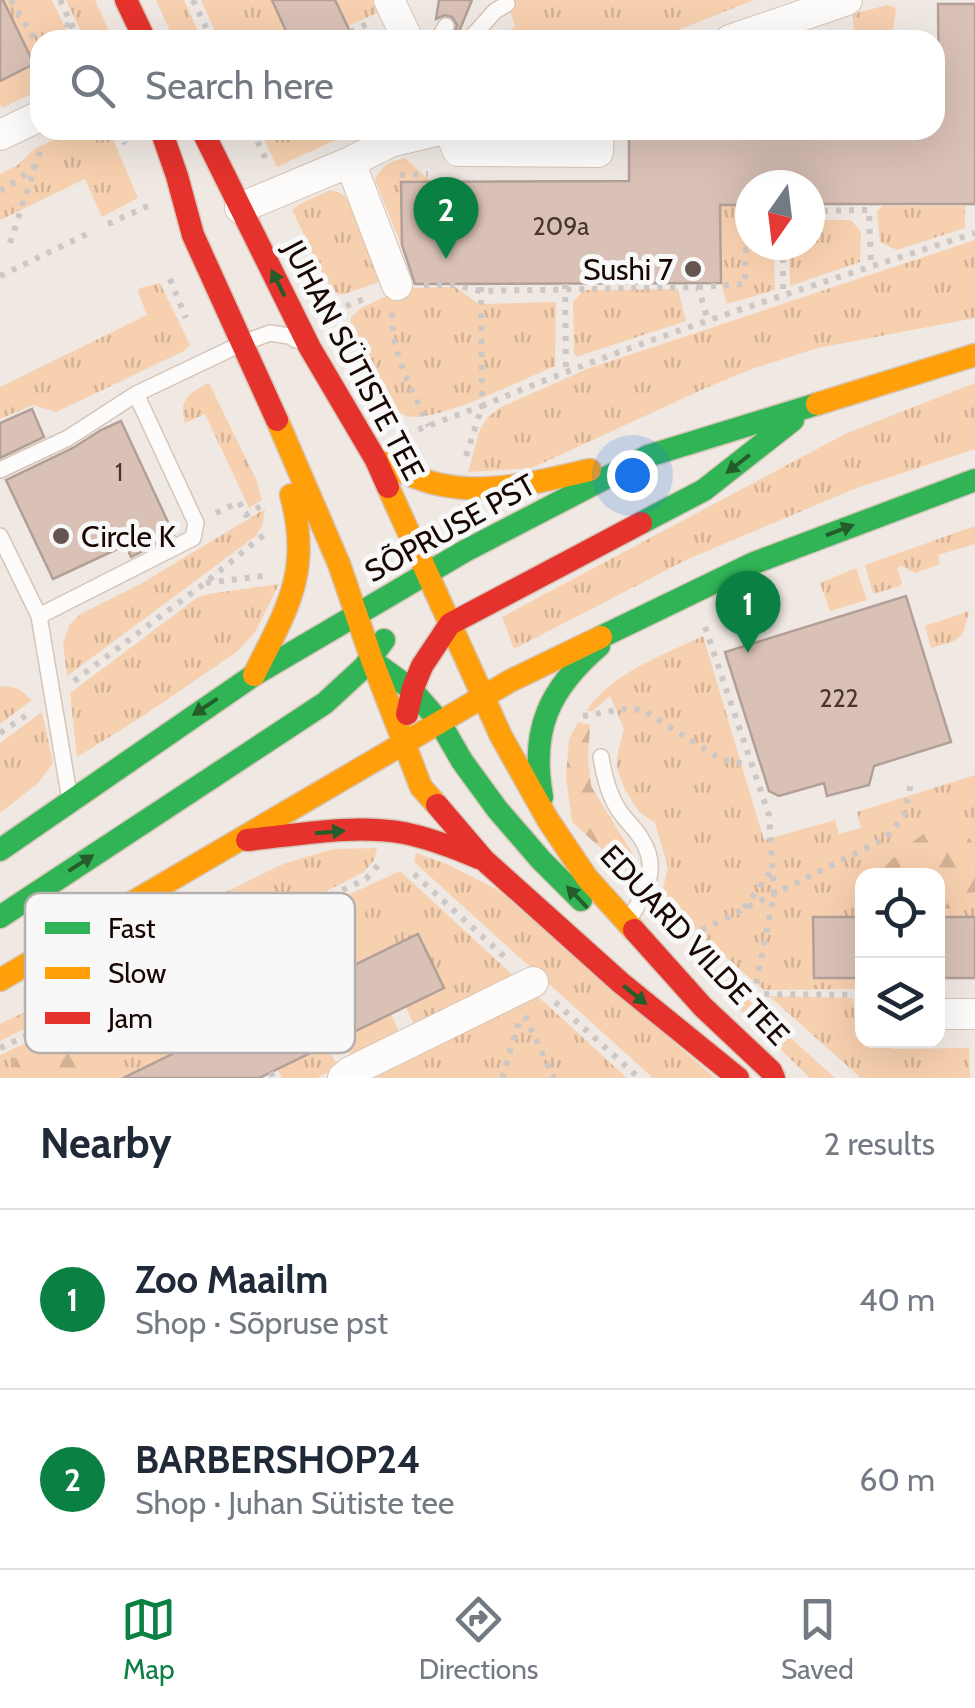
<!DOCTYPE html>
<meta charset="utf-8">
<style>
:root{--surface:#fff;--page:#f2f2f3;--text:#1f2937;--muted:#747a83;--line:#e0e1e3;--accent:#0b8043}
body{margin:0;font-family:Cabin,sans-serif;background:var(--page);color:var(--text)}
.controls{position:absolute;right:30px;bottom:30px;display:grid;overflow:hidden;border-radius:20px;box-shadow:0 10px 40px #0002}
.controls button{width:90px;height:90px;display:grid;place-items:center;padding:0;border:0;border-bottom:2px solid var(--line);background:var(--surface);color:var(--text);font:50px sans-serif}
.compass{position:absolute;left:735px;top:170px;width:90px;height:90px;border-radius:50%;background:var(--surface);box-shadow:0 10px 40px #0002;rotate:194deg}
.you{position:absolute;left:632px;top:475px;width:35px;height:35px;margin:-25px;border:8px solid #fff;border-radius:50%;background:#1a73e8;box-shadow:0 0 0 15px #1a73e833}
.badge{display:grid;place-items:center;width:65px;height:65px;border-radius:50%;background:var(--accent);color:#fff;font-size:32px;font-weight:700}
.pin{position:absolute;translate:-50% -82px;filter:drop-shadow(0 2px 5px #0008)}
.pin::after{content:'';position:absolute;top:52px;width:35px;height:30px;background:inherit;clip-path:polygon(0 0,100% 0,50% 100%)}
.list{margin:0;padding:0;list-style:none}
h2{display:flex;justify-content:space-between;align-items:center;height:130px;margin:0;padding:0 40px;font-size:42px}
h2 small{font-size:32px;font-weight:400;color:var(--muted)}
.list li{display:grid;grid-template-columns:65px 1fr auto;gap:30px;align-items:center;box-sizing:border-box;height:180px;padding:0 40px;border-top:2px solid var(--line)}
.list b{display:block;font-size:38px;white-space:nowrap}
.list p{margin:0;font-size:32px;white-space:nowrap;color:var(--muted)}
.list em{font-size:32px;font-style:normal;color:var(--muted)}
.icon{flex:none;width:55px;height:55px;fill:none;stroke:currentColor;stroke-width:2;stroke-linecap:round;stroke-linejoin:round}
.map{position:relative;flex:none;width:975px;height:1078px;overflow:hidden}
.search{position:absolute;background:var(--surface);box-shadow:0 10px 40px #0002;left:30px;right:30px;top:30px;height:110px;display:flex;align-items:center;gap:25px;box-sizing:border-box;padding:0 35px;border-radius:30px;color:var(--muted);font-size:38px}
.sheet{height:490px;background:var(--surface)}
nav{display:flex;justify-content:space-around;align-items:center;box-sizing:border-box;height:140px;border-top:2px solid var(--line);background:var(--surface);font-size:28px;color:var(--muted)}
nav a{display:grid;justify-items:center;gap:5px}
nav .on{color:var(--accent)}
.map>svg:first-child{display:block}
</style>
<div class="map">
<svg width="975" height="1078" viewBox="0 0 975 1078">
<defs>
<pattern id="grass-tufts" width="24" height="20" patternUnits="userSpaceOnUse" patternTransform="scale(2.5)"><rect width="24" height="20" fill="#f7d0af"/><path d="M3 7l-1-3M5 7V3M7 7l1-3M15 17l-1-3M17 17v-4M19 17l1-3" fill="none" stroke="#d3b195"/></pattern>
<pattern id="forest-firs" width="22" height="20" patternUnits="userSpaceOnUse" patternTransform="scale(2.5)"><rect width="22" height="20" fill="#f7d0af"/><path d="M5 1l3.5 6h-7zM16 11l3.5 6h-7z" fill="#d3b195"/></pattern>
</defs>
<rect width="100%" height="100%" fill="#f0e9e3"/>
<!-- grass -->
<path fill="url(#grass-tufts)" d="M0 0H52L71 40H40V90L2 108 0 104V81L34 64Z
M66 0H95L113 40H85Z
M156 0H184L202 40H174Z
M201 0H271L290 40H219Z
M335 0H373L379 12 348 26Z
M506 0H754L653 40H500L515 26Z
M887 5 894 7 896 10 891 40H854L853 14Z
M76 130H109L138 198 102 217 85 179 0 220V174L18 165 34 149Z
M260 130H357L277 167Z
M405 158 430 181 401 182 402 247 375 180C382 165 389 162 405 158Z
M330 190 343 194 348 201 382 281 342 295 334 292 327 283 292 210 300 204Z
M720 205H750V245H774L775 290 727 304 721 283Z
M882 206H965V228L897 250 880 242 877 212Z
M810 220H851L861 232 860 262 790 286 789 245H810Z
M975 240V318L818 348 752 369 708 387 532 468 468 472 480 429 488 417 501 407 587 369Z
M160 283 190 345 184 351 56 412 33 405 0 419V387L147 315 138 292 140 288Z
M455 287 479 304 556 302 555 366C526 378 434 424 407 416 399 414 394 408 389 402L350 329 351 317 361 308 403 288Z
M678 289 686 321 576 357 574 353 573 302 584 290Z
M209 383 256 479 262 500 249 508 205 414 185 423C178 401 189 392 209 383Z
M975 383V449L854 489 688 559 514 649 502 617 847 433Z
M265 509 263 524 256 536 67 676 63 643 70 624 81 614 142 583Z
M975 526V544L938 555 940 564 915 573 901 566 897 568 902 583 900 586 873 594 865 565Z
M856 568 867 600 830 611 820 583Z
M279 584 256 631 238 651 146 714 77 757 70 693 197 598 208 594Z
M969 611C963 641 960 640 931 648L925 626Z
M703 636 764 840 835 820 839 834 861 828 857 812 975 775V917H938V876H862V917L813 918 814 978H856L857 989 764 990 660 901 668 867 655 823 639 812 625 790 617 768V756L624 729 610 696 593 711H586C613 672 661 656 703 636Z
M7 686 19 689 32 700 0 724V687Z
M42 712 53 763 38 783 0 813V743Z
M377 848 374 860 364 872 317 896 64 1009 0 1041V1024L31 1009 220 895 283 864 333 849Z
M416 853 449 865 498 890 715 1078H653L414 862Z
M400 871 516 978 415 1028 406 1007 444 988 418 935 123 1078H0V1055Z
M710 965 835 1078H810L703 973Z
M532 991 627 1078H377L374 1072Z
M769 996 853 998 855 1021 862 1027V1040L881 1041 893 1049 969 1048 970 1078H861Z
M391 1014 401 1036 353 1060 343 1037Z
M327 1045 338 1067 317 1078H282L277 1069Z"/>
<!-- forest -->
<path fill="url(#forest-firs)" d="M578 722 590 725 588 758 591 786 637 861 636 880 572 822 566 777 569 739Z
M964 831 975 846V905L938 910V876L877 875 899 852 926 832Z
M361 903 366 911 350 942 231 997 188 1023 63 1078H13L15 1054 41 1044 89 1041 154 1012 198 977 264 955C285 913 320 913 361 903Z"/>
<!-- building -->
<path fill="#dac1b6" stroke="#b2a098" stroke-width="2.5" d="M0 0H3L34 64 0 81Z
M272 0H335L354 40H290Z
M439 0H472L458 34 455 32 457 25 452 17 445 15 436 19Z
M938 4H975V204H810V185H750V205H720L721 283 415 284 402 245 401 182 629 181V130H935V100H939Z
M32 409 44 437 0 458V423Z
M121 421 174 535 131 557 126 545 53 579 6 480 73 448 101 430Z
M906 596 951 742 874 766 869 785 827 796 824 783 779 796 769 791 725 652Z
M813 917H862V978H814Z
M938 917H975V978H938Z
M418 934 444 988 259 1078H123Z"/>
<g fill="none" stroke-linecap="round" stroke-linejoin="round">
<defs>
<path id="lane" d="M438 40 446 26
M469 40 495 11 507 4
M0 470 68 438 136 394 243 343 270 333 289 336 296 340
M0 536 39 616 70 800
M39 616 193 538 196 523 136 394
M601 757C604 776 608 793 618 809 625 820 636 829 642 840 660 868 645 895 629 919"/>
<path id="street" d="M389 0 408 40
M730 40 847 0
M449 130 458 151 598 152 599 130
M0 135 40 116
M350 162 397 285
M240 208 350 162 390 142 440 130
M938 1014H975
M343 1078 350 1072 533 982"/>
<path id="fast" d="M641 523 704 490 793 420
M601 637 754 563 975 480
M371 660 411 689 439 721 462 761 497 809 541 860 581 900
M542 797C530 730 549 689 599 646
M0 850 254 675 465 551 648 456 817 404
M0 917 325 703 364 667 384 640"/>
<path id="slow" d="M817 404 975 355
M277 420 339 564 372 660 421 787 437 805
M376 460C398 469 419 481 442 485 491 495 542 481 590 470
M388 487 501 736 548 820 587 878 634 930
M254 675C287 609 312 571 291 495
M0 980 510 681 601 637"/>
<path id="jam" d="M126 0 145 40
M161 130 177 176 193 235 277 420
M202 130 310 348 376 460 388 487
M407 714 413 688 422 666 450 624 641 523
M437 805 484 860 621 983 738 1078
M247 840C299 835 352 824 404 833 430 838 455 848 479 858
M634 930 703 1007 771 1071 774 1078"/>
</defs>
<!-- lane casing -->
<use href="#lane" stroke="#d6c5b7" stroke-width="18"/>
<!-- street casing -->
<use href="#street" stroke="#d6c5b7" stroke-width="32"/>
<!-- fast casing -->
<use href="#fast" stroke="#d6c5b7" stroke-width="25"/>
<!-- slow casing -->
<use href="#slow" stroke="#d6c5b7" stroke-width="25"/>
<!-- jam casing -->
<use href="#jam" stroke="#d6c5b7" stroke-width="25"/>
<!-- path -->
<path stroke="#cdc8c5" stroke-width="6" stroke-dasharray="5 8" stroke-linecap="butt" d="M11 0 40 48
M60 0 79 40
M193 0 212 40
M350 32 367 24
M63 40 69 20
M119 130 125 144
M252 130 268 164
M400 175 428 174
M0 191 18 180 35 166
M810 211 869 210 871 267
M108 224 150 205
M10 243 40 151
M783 245V295
M0 276 93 231
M170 279 186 318
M565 284 566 370
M424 285H454L480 291 698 287 708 320
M698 287 745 284 746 249 783 245
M334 311 369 297
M392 313C391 354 412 389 429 426
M406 434 482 406 481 284
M466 456 482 406C643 338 809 287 975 233
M216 513 239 502 246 515 261 506
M206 583 263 576
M705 627 769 815 774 894 754 994 862 995
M745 632 746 638
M74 681 205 583 266 533
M583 716 625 709 643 710 722 760 751 765
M0 733 31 712
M414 874 508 960
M744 908 772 870
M690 936 886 838 904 815 912 778
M555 1002 639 1078
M525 1016 554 1078
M0 1048 366 879 379 864
M271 1072 273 1078
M502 1078 519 1022"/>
<!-- lane -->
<use href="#lane" stroke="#fdfcfb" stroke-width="15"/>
<!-- street -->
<use href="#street" stroke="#fdfcfb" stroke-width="30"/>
<!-- fast -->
<use href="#fast" stroke="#30b455" stroke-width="22"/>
<!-- slow -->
<use href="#slow" stroke="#ff9f0a" stroke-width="22"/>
<!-- jam -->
<use href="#jam" stroke="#e5322d" stroke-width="22"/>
</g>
<!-- one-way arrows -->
<defs><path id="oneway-solid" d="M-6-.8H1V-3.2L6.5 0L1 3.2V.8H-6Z" transform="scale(2.5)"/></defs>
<g fill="#245d2a">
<use href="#oneway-solid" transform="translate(278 283) rotate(-116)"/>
<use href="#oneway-solid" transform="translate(738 464) rotate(142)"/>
<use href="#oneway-solid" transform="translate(840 530) rotate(-21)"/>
<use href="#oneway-solid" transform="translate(205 707) rotate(146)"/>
<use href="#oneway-solid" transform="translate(330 832) rotate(-5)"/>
<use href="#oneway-solid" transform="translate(81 863) rotate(-33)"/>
<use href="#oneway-solid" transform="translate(577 897) rotate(-134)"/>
<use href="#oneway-solid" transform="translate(635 995) rotate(39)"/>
</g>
<!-- markers -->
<g fill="#64554f" stroke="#f8f8f8" stroke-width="4">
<circle cx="693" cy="269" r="10"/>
<circle cx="61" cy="536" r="10"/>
</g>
<g text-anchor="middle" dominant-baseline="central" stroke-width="10" stroke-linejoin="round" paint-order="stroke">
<!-- number labels -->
<g font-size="25" fill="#48352e">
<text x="561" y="226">209a</text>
<text x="119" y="472">1</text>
<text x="839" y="698">222</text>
</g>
<!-- poi labels -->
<g font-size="30" fill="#180600" stroke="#f8f8f8" text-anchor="end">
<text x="673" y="269">Sushi 7</text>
<text x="81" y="536" text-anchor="start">Circle K</text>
</g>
<!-- street labels -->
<g font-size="30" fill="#180600" stroke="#f8f8f8">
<text transform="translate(354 360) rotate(62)">JUHAN SÜTISTE TEE</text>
<text transform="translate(450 528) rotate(-29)">SÕPRUSE PST</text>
<text transform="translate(695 945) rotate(47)">EDUARD VILDE TEE</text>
</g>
</g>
<!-- legend -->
<rect x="25" y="893" width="330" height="160" rx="15" fill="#f8f8f8" stroke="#b5afae" stroke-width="2.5"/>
<rect x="45" y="922" width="45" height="12" fill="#30b455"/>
<rect x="45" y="967" width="45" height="12" fill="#ff9f0a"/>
<rect x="45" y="1012" width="45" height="12" fill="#e5322d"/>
<g font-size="28" fill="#180600">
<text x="108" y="938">Fast</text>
<text x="108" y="983">Slow</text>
<text x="108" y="1028">Jam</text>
</g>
</svg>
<div class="controls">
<button><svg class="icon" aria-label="locate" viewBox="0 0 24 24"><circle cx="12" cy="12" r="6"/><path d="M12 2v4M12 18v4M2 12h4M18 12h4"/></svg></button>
<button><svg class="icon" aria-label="layers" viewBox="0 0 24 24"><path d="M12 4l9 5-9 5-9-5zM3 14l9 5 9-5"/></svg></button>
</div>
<svg class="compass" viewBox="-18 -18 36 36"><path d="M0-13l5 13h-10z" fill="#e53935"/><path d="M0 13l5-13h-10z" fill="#747a83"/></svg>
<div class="you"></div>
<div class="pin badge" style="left:748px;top:653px">1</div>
<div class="pin badge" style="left:446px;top:259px">2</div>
<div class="search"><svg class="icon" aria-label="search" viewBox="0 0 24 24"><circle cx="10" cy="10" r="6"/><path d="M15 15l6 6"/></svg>Search here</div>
</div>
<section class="sheet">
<h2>Nearby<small>2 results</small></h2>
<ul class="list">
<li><span class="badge">1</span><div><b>Zoo Maailm</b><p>Shop · Sõpruse pst</p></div><em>40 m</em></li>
<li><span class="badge">2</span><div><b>BARBERSHOP24</b><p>Shop · Juhan Sütiste tee</p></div><em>60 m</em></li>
</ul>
</section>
<nav>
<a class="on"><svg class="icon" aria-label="map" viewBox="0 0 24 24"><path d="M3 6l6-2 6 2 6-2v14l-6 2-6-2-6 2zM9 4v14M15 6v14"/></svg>Map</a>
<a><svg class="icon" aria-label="directions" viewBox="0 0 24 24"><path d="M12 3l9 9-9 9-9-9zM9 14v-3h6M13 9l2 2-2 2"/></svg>Directions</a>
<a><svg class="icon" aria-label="saved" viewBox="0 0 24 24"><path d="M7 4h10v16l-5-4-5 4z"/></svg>Saved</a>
</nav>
